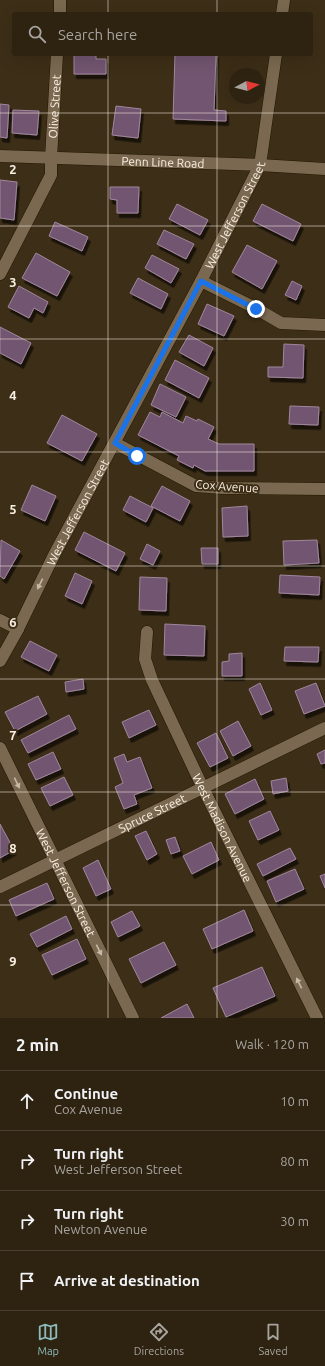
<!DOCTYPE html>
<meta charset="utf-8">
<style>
:root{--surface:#2e2211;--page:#362a1a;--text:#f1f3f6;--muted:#a7a49f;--line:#493f31;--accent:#8bbbb9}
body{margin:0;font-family:Ubuntu,sans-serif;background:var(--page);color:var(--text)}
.compass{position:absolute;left:229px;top:68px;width:36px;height:36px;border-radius:50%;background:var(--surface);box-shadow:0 4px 16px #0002;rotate:83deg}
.stop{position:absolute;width:12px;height:12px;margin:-9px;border:3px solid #1a73e8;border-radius:50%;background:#fff}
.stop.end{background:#1a73e8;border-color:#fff;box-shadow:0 1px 4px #0008}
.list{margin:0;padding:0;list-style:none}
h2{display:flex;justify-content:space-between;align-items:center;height:52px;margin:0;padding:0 16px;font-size:17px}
h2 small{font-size:13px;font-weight:400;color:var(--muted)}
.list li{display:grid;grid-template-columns:26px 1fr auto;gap:12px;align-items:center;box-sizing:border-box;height:60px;padding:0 16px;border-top:1px solid var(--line)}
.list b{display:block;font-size:15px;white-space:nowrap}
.list p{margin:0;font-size:13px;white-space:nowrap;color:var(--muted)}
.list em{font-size:13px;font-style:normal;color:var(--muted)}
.icon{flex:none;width:22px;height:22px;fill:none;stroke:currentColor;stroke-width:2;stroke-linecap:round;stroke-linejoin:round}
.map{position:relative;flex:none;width:325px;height:1018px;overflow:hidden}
.search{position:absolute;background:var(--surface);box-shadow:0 4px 16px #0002;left:12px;right:12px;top:12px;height:44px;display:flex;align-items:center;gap:10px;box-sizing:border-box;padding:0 14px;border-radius:4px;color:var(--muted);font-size:15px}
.sheet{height:292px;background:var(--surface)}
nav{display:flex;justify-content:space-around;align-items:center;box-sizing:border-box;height:56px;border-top:1px solid var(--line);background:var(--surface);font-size:11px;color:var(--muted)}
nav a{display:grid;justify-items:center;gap:2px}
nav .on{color:var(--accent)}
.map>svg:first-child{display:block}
</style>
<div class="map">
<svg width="325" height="1018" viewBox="0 0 325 1018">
<defs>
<filter id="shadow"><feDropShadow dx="2.5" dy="4.5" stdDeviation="0" flood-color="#0009"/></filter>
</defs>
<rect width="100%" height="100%" fill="#3d2e17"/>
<!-- building -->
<path fill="#725570" stroke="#a0879d" filter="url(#shadow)" d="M74 54H96V59H106V74H74Z
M175 54H216L214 110 226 111V121L173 119Z
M0 104 9 105 7 138 0 137Z
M116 106 141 109 138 138 112 135Z
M13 110 39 111 37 135 12 133Z
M0 180 17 182 14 220 0 218Z
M110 187H139L138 213H117V200L110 199Z
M177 204 208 220 200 235 169 219Z
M262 204 301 224 293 241 253 221Z
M55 222 88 237 82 251 49 236Z
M164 230 194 244 186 259 157 244Z
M247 245 277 261 262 289 232 272Z
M36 253 70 272 57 296 22 278Z
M152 255 179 269 171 283 145 268Z
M138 278 168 294 161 309 130 293Z
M292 281 302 286 296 300 285 295Z
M19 286 48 302 43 313 34 308 29 318 8 307Z
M207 304 234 316 224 336 198 324Z
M0 327 31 343 21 364 0 353Z
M189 335 213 348 204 366 179 352Z
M284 344 304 345 303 378 268 377V367H283Z
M175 360 209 378 199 398 165 380Z
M160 384 186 397 176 417 151 405Z
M290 406 319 407 318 425 289 424Z
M150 412 160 417 162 412 183 423 186 416 197 421 198 419 214 427 208 439 219 444H254V471H205L194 465 193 468 177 460 179 456 138 435Z
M62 415 97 434 82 461 47 443Z
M32 485 56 496 45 521 21 510Z
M162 486 190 501 180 521 151 506Z
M130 496 153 508 146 522 123 510Z
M247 506 248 536 223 537 222 508Z
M84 532 125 553 116 571 75 550Z
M1 540 20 551 4 579 0 576Z
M317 540 319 563 284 565 283 541Z
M147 544 160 551 153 565 140 559Z
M201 548H218V564H202Z
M75 573 92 581 82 604 65 596Z
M280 575 320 577 319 595 279 593Z
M140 577 167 578 166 611 139 610Z
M165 624 205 626 204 656 164 655Z
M30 641 57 655 49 671 21 657Z
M285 647H319L318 662 284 661Z
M242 653V676H222V662L229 661V654Z
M83 679 84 689 66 692 65 682Z
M260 683 272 710 261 715 249 689Z
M316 683 325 706 304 714 295 691Z
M38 696 47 714 15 731 5 712Z
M149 710 156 725 129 738 122 722Z
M69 715 76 729 28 753 21 740Z
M238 721 251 746 233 756 220 731Z
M216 733 228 758 210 767 197 743Z
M325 750V763L321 764 317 754Z
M53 752 61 769 36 780 28 764Z
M124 754 127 762 140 757 152 788 134 795 137 804 124 809 115 787 123 783 114 758Z
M64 777 73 795 50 806 41 788Z
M286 778 288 791 273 794 271 781Z
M255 779 264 799 235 814 225 794Z
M270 811 279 830 258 840 249 821Z
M0 824 14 850 0 858Z
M146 831 157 854 147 860 135 836Z
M175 837 180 851 171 854 166 840Z
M211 842 219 860 192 874 183 856Z
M290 848 296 859 263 876 257 864Z
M98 860 111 889 96 896 83 868Z
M295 869 304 889 276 902 267 881Z
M325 874V888L320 876Z
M47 883 54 899 16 916 9 900Z
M244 910 253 931 212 949 203 929Z
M132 911 140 926 118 937 111 922Z
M66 916 72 929 37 947 30 934Z
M77 939 86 959 52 975 42 955Z
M164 942 176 965 141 983 129 959Z
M262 967 275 996 226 1017 213 988Z
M187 1004 194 1018H161Z"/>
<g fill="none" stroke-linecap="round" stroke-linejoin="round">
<defs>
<g id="minor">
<path d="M60 14V0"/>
<path d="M282 14 284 0"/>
<path id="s1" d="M0 156 260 165 325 169"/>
<path id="s2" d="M0 274 51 175V158L57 54"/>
<path d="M201 281 257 309 281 323 325 325"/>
<path d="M115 443 196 486 223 488 325 489"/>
<path d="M0 620 18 629"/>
<path id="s3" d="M147 632 145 659 152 680 203 788 317 1018"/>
<path id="s4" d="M0 661 18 629 54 555 201 281 260 165 276 54"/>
<path id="s5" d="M0 748 133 1018"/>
<path id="s6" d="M0 887 325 728"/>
</g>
</defs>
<!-- minor casing -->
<use href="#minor" stroke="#231601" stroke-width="13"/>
<!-- minor -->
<use href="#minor" stroke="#7a6950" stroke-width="12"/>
</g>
<!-- one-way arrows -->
<defs><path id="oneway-solid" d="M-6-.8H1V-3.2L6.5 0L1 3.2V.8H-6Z"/></defs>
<g fill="#c6b9a7">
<use href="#oneway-solid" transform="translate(40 584) rotate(116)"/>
<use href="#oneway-solid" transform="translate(17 783) rotate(64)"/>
<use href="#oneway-solid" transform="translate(99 950) rotate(64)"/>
<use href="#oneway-solid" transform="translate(299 983) rotate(-116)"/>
</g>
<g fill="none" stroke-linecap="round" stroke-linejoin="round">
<!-- route -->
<path stroke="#1a73e8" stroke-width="5" d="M137 456 115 443 201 281 256 309"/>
</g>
<!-- grid -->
<path fill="none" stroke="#f9efe1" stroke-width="1" stroke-opacity="0.55" d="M108 0V14M217 0V14M108 54V1018M217 54V1018M0 113H325M0 226H325M0 339H325M0 452H325M0 566H325M0 679H325M0 792H325M0 905H325"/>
<g text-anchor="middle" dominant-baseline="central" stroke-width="4" stroke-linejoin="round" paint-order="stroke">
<!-- street labels -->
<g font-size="12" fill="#f9efe1" stroke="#3d2e17">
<text stroke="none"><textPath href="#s2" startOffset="180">Olive Street</textPath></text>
<text stroke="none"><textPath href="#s1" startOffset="163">Penn Line Road</textPath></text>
<text stroke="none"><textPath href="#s4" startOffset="504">West Jefferson Street</textPath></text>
<text transform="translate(227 486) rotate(4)">Cox Avenue</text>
<text stroke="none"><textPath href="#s4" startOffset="168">West Jefferson Street</textPath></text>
<text stroke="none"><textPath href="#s6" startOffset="169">Spruce Street</textPath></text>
<text stroke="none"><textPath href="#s3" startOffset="213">West Madison Avenue</textPath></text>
<text stroke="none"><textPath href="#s5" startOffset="150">West Jefferson Street</textPath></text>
</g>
</g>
<g font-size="13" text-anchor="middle" font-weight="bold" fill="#f9efe1" stroke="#3d2e17" stroke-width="4" stroke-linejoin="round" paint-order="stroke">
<text x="13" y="174">2</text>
<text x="13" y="287">3</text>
<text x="13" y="400">4</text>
<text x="13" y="514">5</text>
<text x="13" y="627">6</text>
<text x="13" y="740">7</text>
<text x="13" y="853">8</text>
<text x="13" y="966">9</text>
</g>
</svg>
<svg class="compass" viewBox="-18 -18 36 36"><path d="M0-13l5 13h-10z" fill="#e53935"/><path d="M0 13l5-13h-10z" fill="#a7a49f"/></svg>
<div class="stop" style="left:137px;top:456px"></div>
<div class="stop end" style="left:256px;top:309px"></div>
<div class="search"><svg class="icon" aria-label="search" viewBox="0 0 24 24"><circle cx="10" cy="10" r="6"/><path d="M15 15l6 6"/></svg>Search here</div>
</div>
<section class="sheet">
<h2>2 min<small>Walk · 120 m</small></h2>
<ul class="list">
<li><svg class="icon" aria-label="ahead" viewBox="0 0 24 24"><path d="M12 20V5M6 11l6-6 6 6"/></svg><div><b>Continue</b><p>Cox Avenue</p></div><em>10 m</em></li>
<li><svg class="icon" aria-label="right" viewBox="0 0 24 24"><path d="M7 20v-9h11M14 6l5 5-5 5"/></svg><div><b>Turn right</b><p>West Jefferson Street</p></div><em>80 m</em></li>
<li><svg class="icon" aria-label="right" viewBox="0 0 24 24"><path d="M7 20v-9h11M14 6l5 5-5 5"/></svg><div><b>Turn right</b><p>Newton Avenue</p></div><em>30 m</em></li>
<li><svg class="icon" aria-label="arrive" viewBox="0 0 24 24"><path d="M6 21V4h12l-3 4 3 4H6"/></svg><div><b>Arrive at destination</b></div></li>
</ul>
</section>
<nav>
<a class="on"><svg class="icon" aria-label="map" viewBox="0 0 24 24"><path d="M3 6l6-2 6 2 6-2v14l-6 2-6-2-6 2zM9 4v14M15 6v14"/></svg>Map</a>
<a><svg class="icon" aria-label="directions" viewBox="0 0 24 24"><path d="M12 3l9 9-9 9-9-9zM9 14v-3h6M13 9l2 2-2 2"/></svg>Directions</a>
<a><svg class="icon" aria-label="saved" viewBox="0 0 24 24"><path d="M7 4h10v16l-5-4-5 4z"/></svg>Saved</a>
</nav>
